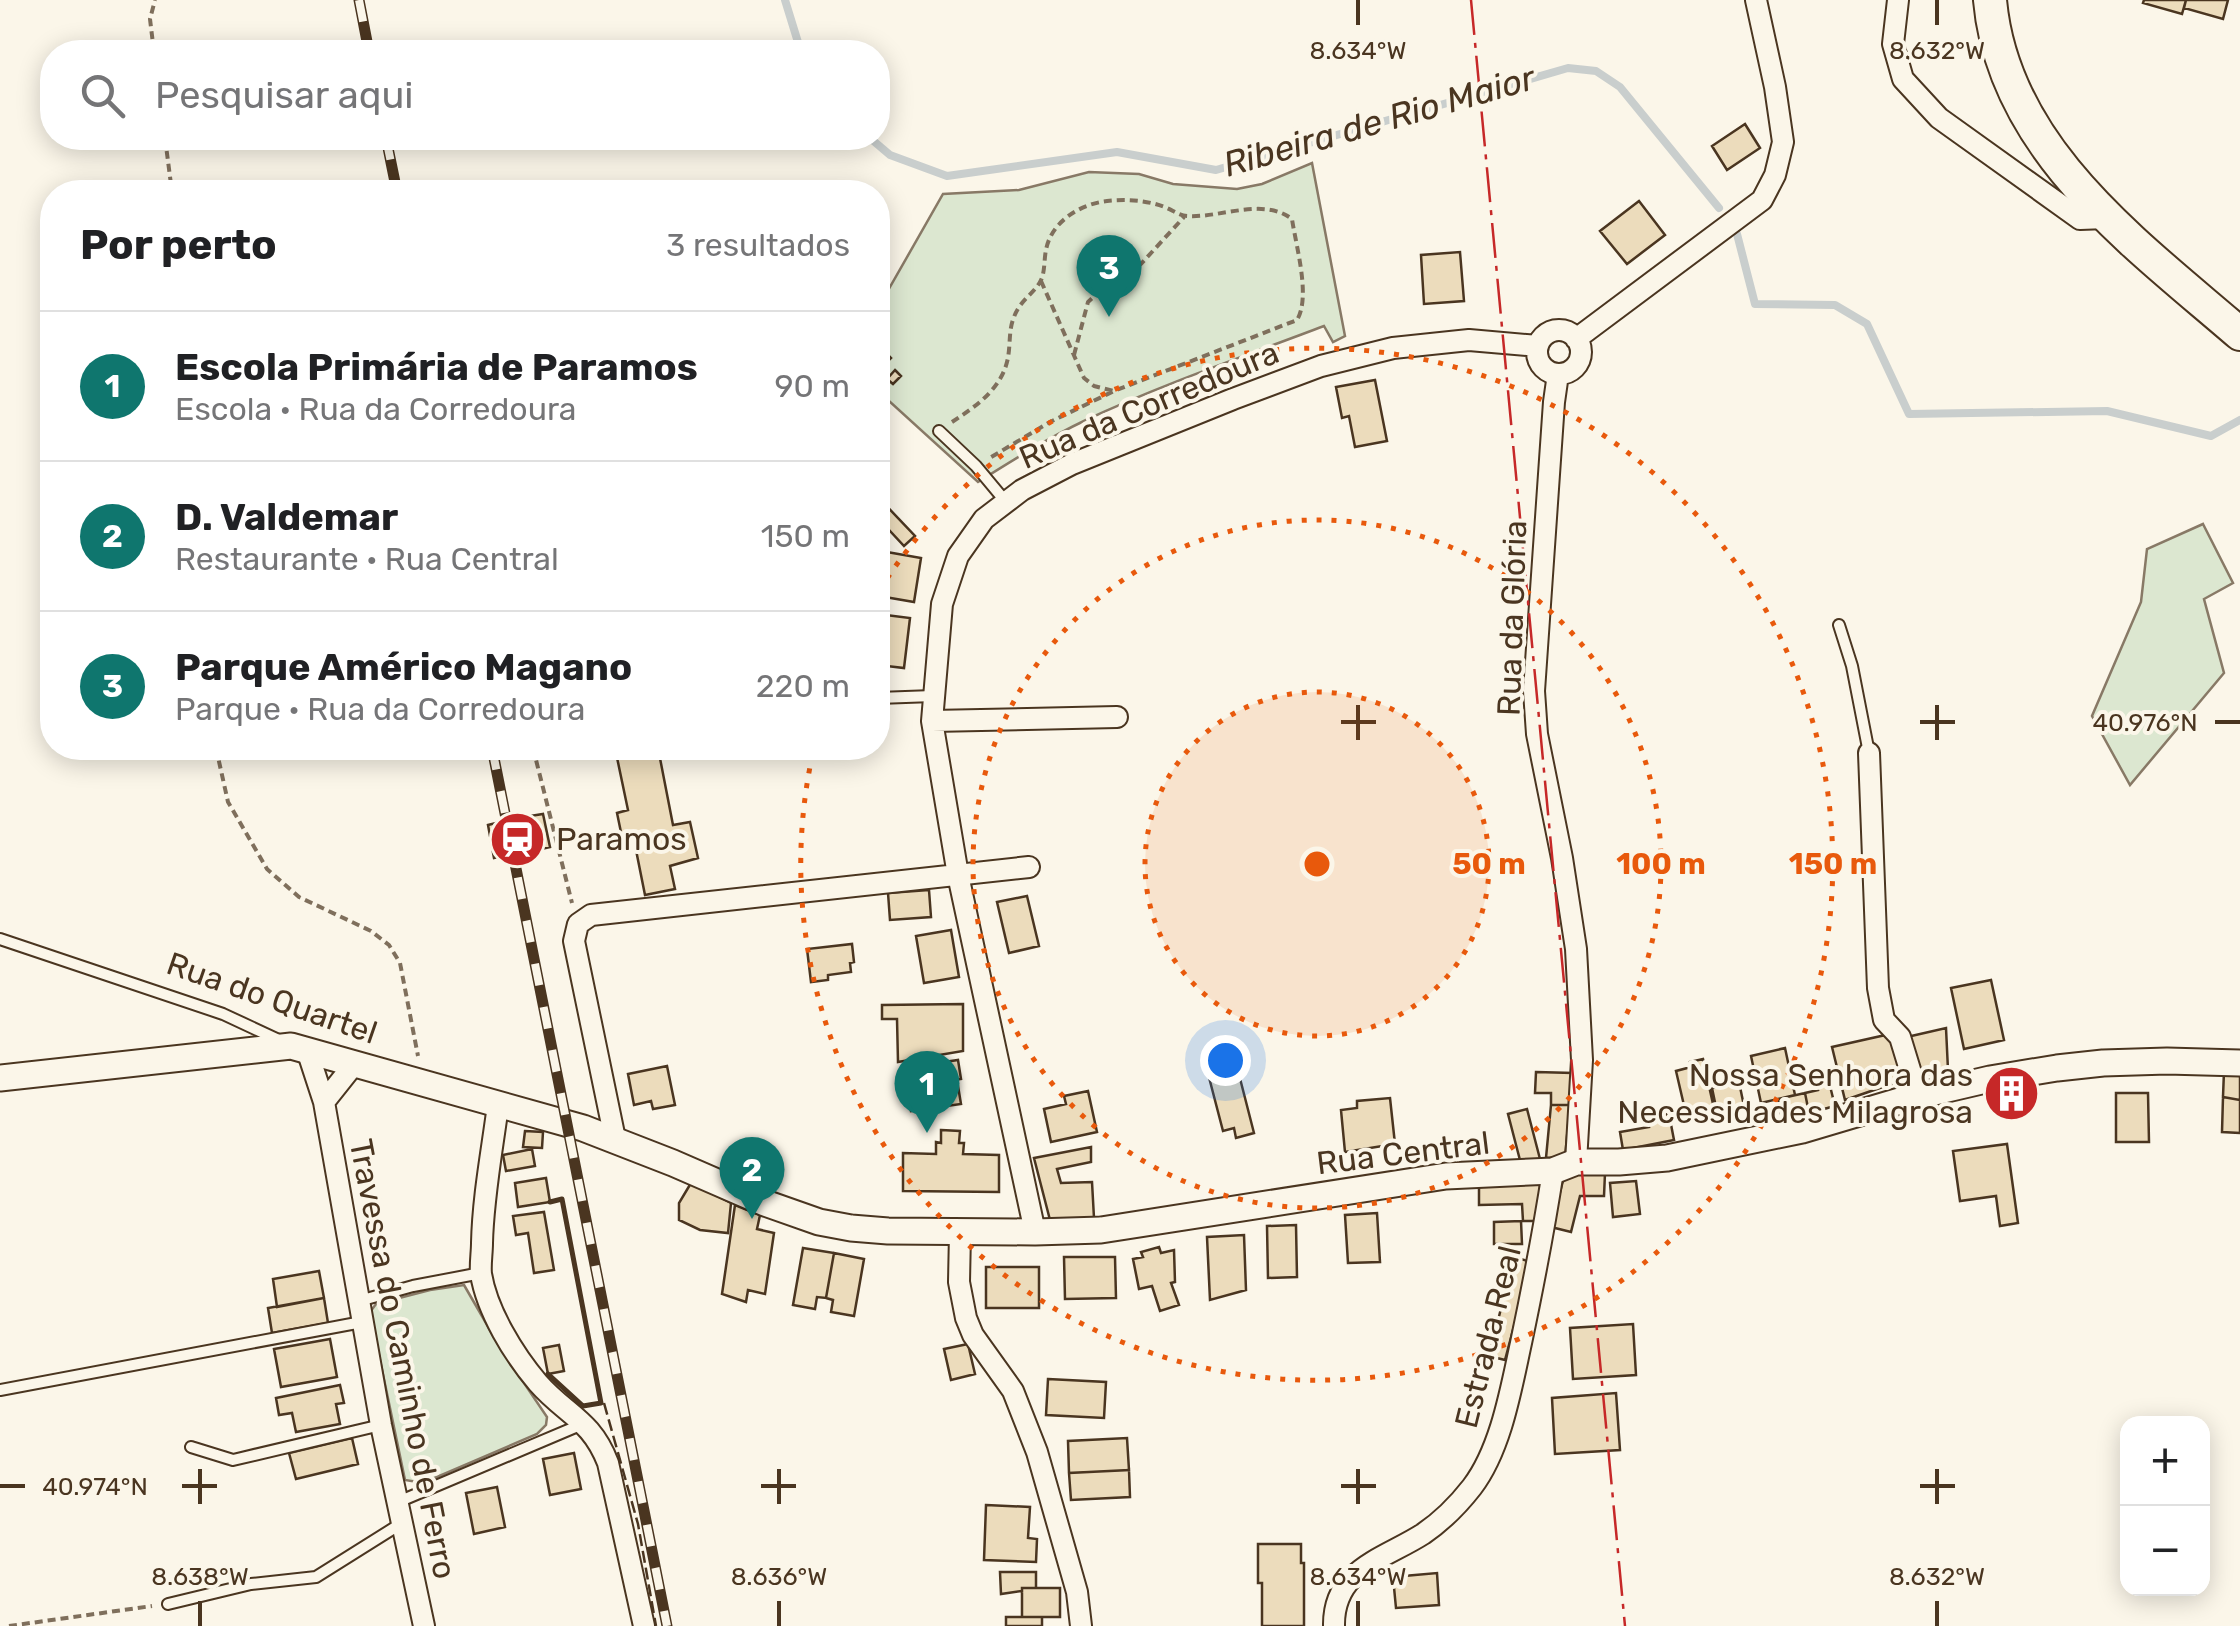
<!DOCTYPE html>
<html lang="pt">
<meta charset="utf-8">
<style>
:root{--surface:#fff;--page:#f2f2f2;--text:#202124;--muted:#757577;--line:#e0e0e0;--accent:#0f766e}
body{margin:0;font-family:Rubik,sans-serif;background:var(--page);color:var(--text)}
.controls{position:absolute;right:30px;bottom:30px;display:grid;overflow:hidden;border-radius:20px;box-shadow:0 5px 25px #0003}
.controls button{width:90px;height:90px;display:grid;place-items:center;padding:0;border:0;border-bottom:2px solid var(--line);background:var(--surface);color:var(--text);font:50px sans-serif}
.you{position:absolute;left:1225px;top:1060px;width:35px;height:35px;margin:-25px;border:8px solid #fff;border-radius:50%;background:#1a73e8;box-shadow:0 0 0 15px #1a73e833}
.badge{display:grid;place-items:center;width:65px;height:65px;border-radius:50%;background:var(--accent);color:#fff;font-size:32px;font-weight:700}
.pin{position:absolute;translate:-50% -82px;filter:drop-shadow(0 2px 5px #0008)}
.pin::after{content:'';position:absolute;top:52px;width:35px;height:30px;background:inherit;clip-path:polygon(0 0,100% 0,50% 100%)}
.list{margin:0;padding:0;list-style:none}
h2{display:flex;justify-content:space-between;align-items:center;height:130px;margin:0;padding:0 40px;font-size:42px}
h2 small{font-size:32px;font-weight:400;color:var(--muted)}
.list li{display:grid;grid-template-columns:65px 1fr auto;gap:30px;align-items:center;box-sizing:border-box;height:150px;padding:0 40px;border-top:2px solid var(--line)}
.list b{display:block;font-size:38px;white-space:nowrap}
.list p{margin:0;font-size:32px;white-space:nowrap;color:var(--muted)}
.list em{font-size:32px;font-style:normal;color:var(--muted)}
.icon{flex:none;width:55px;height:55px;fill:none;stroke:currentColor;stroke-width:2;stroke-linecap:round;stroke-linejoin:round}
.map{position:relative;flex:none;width:2240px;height:1626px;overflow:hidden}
.search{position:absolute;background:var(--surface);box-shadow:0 5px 25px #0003;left:40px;top:40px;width:850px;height:110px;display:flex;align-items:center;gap:25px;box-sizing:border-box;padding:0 35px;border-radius:40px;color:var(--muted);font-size:38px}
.panel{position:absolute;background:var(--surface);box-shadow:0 5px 25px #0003;left:40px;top:180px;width:850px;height:580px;border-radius:40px}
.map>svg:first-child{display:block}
</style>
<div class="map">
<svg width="2240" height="1626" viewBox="0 0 2240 1626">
<rect width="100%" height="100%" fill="#fbf6e9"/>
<!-- green -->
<path fill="#dce7d0" stroke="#887966" stroke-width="2.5" d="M1312 163 1345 336 1333 342 1324 326C1245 356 1163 384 1086 420 1048 438 1013 460 978 482L878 391V308L943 194 1019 190 1089 172 1139 174 1173 184 1237 189 1262 184Z
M2203 524 2233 583 2204 599 2224 673 2130 785 2092 716 2141 602 2147 549Z
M464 1285 501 1349 547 1417 546 1425 537 1434 423 1483 405 1480 370 1312 376 1304 430 1290Z"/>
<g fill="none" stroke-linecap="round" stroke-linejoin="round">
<!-- stream -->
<path stroke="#c9cecd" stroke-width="8" d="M785 0 801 52
M870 138 890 155 947 176 1117 152 1216 170 1568 68 1596 71 1620 87 1719 208
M1737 234 1755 304 1835 305 1867 324 1909 414 2107 411 2211 436 2240 420"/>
</g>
<!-- building -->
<path fill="#ecdcbc" stroke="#4a3520" stroke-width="2.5" d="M2144 0H2186L2182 14 2143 3Z
M2186 0H2228L2223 19 2184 8Z
M1745 124 1760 148 1727 170 1712 146Z
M1639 201 1665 235 1627 264 1600 231Z
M1460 252 1464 301 1424 304 1421 255Z
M885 352 891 358 883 366 878 359Z
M895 370 901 376 893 384 887 379Z
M1375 380 1387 441 1355 447 1349 416 1342 418 1336 387Z
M878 497 915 536 904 546 878 518Z
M887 552 921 558 914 602 879 596Z
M878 614 910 618 904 668 878 665Z
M615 748H658L673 825 690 822 698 858 670 866 675 889 645 895 634 840 623 842 617 813 628 810Z
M543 814 550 847 537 850 530 816Z
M500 822 507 855 494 858 488 825Z
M929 890 931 917 890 920 888 893Z
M1027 896 1039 946 1009 953 997 902Z
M951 930 959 977 924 983 916 936Z
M852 944 854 962 850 963 851 972 828 975V980L811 982 807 949Z
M1991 980 2004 1040 1964 1049 1951 988Z
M963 1004V1051L898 1062 897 1019H882V1005Z
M1946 1028 1948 1070 1916 1077 1907 1037Z
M1890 1034 1909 1078 1845 1100 1832 1047Z
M1785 1048 1795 1095 1761 1103 1751 1056Z
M1234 1055 1254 1133 1236 1138 1234 1128 1223 1131 1205 1062Z
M1703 1059 1715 1113 1702 1116 1701 1110 1686 1114 1676 1071 1691 1067 1690 1062Z
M958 1060 961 1079 907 1087 904 1068Z
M667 1066 675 1105 653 1109 651 1101 634 1105 628 1074Z
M2224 1071 2240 1074V1100L2223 1097Z
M1536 1072 1573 1073 1570 1105H1551V1093H1535Z
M1827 1074 1835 1106 1809 1113 1805 1093 1818 1090 1815 1077Z
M957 1080 961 1104 911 1111 907 1087Z
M1739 1082 1744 1106 1717 1112 1712 1088Z
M1088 1091 1097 1132 1051 1142 1044 1109 1066 1104 1064 1096Z
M1805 1093 1809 1113 1782 1119 1778 1099Z
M2116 1093H2148L2149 1142H2116Z
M2223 1097 2240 1100V1133L2222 1132Z
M1390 1098 1395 1144 1345 1152 1341 1110 1357 1108V1101Z
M1551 1105H1570L1565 1157 1546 1158Z
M1527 1109 1540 1159 1521 1164 1508 1114Z
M1669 1114 1674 1140 1623 1150 1620 1132 1649 1127 1648 1122 1658 1120 1657 1116Z
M941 1130 960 1131 959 1143H964L963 1154 999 1155V1192L903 1191V1153L936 1154V1142L941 1143Z
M525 1131 543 1132 542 1148 523 1147Z
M2007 1144 2018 1223 2000 1226 1996 1196 1960 1201 1953 1151Z
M1091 1147V1162L1057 1169 1061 1183 1092 1182 1094 1218 1050 1220 1034 1158Z
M532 1149 535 1166 506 1171 503 1155Z
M1565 1173H1605L1604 1196H1580L1571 1232 1551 1227Z
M546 1178 550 1202 518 1207 515 1183Z
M1636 1181 1640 1214 1613 1217 1610 1183Z
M691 1183 731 1203 728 1233 700 1230 679 1220V1203Z
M1540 1183V1221H1523L1522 1204 1479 1205V1184Z
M735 1205 760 1215 757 1229 774 1233 765 1294 748 1290 746 1302 722 1294Z
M544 1212 554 1270 534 1273 528 1233 516 1235 513 1216Z
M1377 1213 1380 1262 1348 1263 1345 1215Z
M1521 1221 1522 1244H1494V1222Z
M1296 1225 1297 1277 1268 1278 1267 1226Z
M1244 1235 1246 1290 1210 1300 1207 1237Z
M1159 1247 1161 1253 1174 1250 1175 1282 1171 1283 1179 1305 1160 1311 1152 1286 1139 1289 1133 1259 1143 1257 1141 1252Z
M803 1248 834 1253 826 1298 817 1297 815 1309 793 1305Z
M834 1253 864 1259 854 1316 831 1312 833 1300 826 1298Z
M1064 1257H1115L1116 1298 1065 1299Z
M1514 1257 1531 1262 1505 1360 1489 1356Z
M986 1267H1039V1308H986Z
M319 1271 324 1298 277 1307 273 1279Z
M324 1298 328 1323 272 1333 268 1308Z
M1633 1324 1636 1375 1573 1379 1570 1328Z
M330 1339 337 1377 281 1387 274 1349Z
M968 1344 975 1374 951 1380 944 1349Z
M559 1345 564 1371 548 1374 543 1348Z
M1048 1379 1106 1382 1104 1418 1046 1415Z
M340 1385 344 1403 336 1404 340 1424 296 1432 292 1413 279 1415 276 1398Z
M1616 1393 1620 1450 1555 1454 1552 1398Z
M352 1438 358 1464 296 1479 289 1453Z
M1127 1438 1129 1470 1069 1473 1068 1441Z
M574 1453 581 1489 550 1495 543 1459Z
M1129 1470 1130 1497 1071 1500 1069 1473Z
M497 1487 505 1527 474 1534 466 1493Z
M986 1505 1030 1507 1028 1538 1037 1539 1036 1562 984 1560Z
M1258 1544H1301V1563H1304V1626H1262V1583H1258Z
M1000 1572H1036V1588H1022V1591L1001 1594Z
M1437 1573 1439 1605 1396 1608 1393 1577Z
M1022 1588H1060V1617H1022Z
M1006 1617H1042V1626H1006Z"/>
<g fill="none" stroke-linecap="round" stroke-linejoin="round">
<defs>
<path id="service" d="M939 431 976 466 1006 502
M1839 625 1852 666 1869 753
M878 698 933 696
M0 939 223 1014 281 1041
M359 1301 413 1286 481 1273
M0 1390 362 1322
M191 1447 233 1460 381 1425
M398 1502 585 1423
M168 1604 251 1584 316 1577 402 1523"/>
<path id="minor" d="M1898 0 1893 44 1903 79 1939 118 2080 219 2106 218
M1537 352a22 22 0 1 1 44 0a22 22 0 1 1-44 0Z
M1576 339 1762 200 1775 175 1783 142 1775 87 1756 0
M1558 374 1554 402 1534 691 1537 734 1562 858 1576 949 1582 1060 1576 1162
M932 721 1117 717
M1869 753 1878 988 1884 1020 1900 1037 1918 1096
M307 1050 324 1102 381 1425 424 1626
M324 1102 355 1063
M498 1105C492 1151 483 1197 482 1243 482 1253 480 1264 481 1274 487 1311 514 1355 538 1383 566 1415 591 1419 608 1463L644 1626
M615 1139 574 941 578 924 591 915 1029 867
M1035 1232 958 875 932 721 942 604 958 556 984 519 1022 490 1072 464 1233 399 1321 366 1393 348 1469 340 1538 346
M960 1233 959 1282 966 1318 973 1335 1013 1391 1037 1452 1077 1592 1081 1626
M1334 1626C1333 1569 1384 1559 1423 1534 1442 1521 1458 1505 1472 1487 1501 1449 1511 1389 1521 1343 1533 1286 1544 1229 1553 1171"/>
<path id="tertiary" d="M0 1078 291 1046 583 1128 673 1163 765 1203 819 1222 851 1228 888 1231 1035 1232 1101 1230 1446 1176 1553 1171 1576 1162H1619L1667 1158 1802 1130 1913 1097 1990 1079 2057 1068 2103 1063 2167 1061 2240 1063"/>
<path id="primary" d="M1990 0C2003 149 2136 244 2240 334"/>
</defs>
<!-- service casing -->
<use href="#service" stroke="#4a3520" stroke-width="14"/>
<!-- minor casing -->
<use href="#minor" stroke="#4a3520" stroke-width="24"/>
<!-- tertiary casing -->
<use href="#tertiary" stroke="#4a3520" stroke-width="29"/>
<!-- primary casing -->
<use href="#primary" stroke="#4a3520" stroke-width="36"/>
<!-- path -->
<path stroke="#7f6f5c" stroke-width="4" stroke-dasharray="8 5" stroke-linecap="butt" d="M154 52 150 19 155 0
M165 138 172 192
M1041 281 1084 378 1094 386 1114 391
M1074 355 1088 302 1105 286 1140 265 1184 217
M952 422C975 407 1000 390 1007 362 1011 347 1008 331 1014 317 1020 300 1035 293 1041 280 1045 272 1044 259 1046 250 1051 222 1080 204 1107 201 1127 199 1148 200 1167 208 1174 211 1180 216 1188 216 1221 218 1263 197 1292 219 1296 246 1311 297 1297 320L1114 391 1050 422 988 459
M216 748 228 802 267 869 299 897 371 931 389 945 400 963 418 1056
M533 748 572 903
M9 1626 152 1606"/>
<!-- service -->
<use href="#service" stroke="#fbf6e9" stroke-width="10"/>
<!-- minor -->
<use href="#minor" stroke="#fbf6e9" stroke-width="20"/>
<!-- tertiary -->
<use href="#tertiary" stroke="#fbf6e9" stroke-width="25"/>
<!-- primary -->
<use href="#primary" stroke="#fbf6e9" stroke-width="32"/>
<defs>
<path id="rail" d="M359 0 369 52
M386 138 397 192
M492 748 667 1626"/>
</defs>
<!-- rail casing -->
<use href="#rail" stroke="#4a3520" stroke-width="11"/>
<!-- rail -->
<use href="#rail" stroke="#fbf6e9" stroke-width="8" stroke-dasharray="22" stroke-linecap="butt"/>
<!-- fence -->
<path stroke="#4a3520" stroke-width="2.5" stroke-dasharray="12 5" stroke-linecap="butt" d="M604 1403 638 1524 656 1626"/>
<!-- wall -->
<path stroke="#4a3520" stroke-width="5" d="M548 1374 583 1406 601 1403 562 1199 550 1202"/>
<!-- power -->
<path stroke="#c62828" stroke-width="2.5" stroke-dasharray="35 8 5 8" stroke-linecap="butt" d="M1471 0 1625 1626"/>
</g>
<!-- ticks -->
<path fill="none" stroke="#4a3520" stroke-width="4" d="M1358 0V25M1937 0V25M1358 705V740M1937 705V740M1341 722H1376M1920 722H1955M2215 722H2240M200 1469V1504M779 1469V1504M1358 1469V1504M1937 1469V1504M0 1486H25M182 1486H217M761 1486H796M1341 1486H1376M1920 1486H1955M200 1601V1626M779 1601V1626M1358 1601V1626M1937 1601V1626"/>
<!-- distance rings -->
<circle cx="1317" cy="864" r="172" fill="#e8590c" fill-opacity=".12"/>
<g fill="none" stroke="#e8590c" stroke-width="5" stroke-dasharray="5 10">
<circle cx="1317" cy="864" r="172"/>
<circle cx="1317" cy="864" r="344"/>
<path d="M879 591A516 516 0 1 1 814 748"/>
</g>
<!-- icons -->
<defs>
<symbol id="station-disc" viewBox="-11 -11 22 22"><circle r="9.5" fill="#c62828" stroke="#fbf6e9"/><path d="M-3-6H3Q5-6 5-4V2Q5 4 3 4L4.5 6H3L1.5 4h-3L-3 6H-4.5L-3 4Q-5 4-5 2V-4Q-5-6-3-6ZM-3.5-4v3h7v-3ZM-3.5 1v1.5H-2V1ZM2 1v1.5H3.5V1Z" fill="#fff"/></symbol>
<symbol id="building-disc" viewBox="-11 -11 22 22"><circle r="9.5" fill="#c62828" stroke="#fbf6e9"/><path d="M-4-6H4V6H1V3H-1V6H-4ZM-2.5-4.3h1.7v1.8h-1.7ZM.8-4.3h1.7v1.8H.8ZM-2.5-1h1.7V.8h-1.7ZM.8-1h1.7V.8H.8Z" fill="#fff"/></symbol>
</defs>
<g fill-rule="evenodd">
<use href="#station-disc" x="486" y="808" width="63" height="63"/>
<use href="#building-disc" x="1980" y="1062" width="63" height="63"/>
</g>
<g text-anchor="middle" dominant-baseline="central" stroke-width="8" stroke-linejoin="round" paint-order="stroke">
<!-- street labels -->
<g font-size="32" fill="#4a3520" stroke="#fbf6e9">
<text transform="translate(1149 405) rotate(-23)">Rua da Corredoura</text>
<text transform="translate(1512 618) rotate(-88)">Rua da Glória</text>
<text transform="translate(272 998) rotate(19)">Rua do Quartel</text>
<text transform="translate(1403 1153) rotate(-7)">Rua Central</text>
<text transform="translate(1488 1337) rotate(-76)">Estrada Real</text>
<text transform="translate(403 1359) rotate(79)">Travessa do Caminho de Ferro</text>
</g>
<!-- poi labels -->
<g font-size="32" fill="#4a3520" stroke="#fbf6e9" text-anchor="start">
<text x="556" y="839">Paramos</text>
<text x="1973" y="1075" text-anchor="end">Nossa Senhora das<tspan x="1973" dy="37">Necessidades Milagrosa</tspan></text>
</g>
<!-- water labels -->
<g font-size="35" font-style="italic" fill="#4a3520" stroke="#fbf6e9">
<text transform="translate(1379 121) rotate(-16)">Ribeira de Rio Maior</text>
</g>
</g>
<g font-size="25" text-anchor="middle" fill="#4a3520" stroke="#fbf6e9" stroke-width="8" stroke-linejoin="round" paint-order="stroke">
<text x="1358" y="59">8.634°W</text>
<text x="1937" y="59">8.632°W</text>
<text x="2145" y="731">40.976°N</text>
<text x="95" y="1495">40.974°N</text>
<text x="200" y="1585">8.638°W</text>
<text x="779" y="1585">8.636°W</text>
<text x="1358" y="1585">8.634°W</text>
<text x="1937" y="1585">8.632°W</text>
</g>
<circle cx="1317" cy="864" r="15" fill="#e8590c" stroke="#fbf6e9" stroke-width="5"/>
<g font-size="30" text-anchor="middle" font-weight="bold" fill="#e8590c" stroke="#fbf6e9" stroke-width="8" stroke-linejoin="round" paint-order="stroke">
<text x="1489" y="874">50 m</text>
<text x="1661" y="874">100 m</text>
<text x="1833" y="874">150 m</text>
</g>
</svg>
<div class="controls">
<button>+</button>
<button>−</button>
</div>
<div class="you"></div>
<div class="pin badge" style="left:927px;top:1133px">1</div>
<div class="pin badge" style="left:752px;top:1219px">2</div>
<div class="pin badge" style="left:1109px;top:317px">3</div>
<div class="search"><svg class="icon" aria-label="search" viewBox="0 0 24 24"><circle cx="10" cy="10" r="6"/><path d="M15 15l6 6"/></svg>Pesquisar aqui</div>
<section class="panel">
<h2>Por perto<small>3 resultados</small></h2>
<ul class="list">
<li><span class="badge">1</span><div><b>Escola Primária de Paramos</b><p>Escola · Rua da Corredoura</p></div><em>90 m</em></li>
<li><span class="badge">2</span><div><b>D. Valdemar</b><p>Restaurante · Rua Central</p></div><em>150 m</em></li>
<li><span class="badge">3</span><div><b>Parque Américo Magano</b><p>Parque · Rua da Corredoura</p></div><em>220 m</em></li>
</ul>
</section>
</div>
